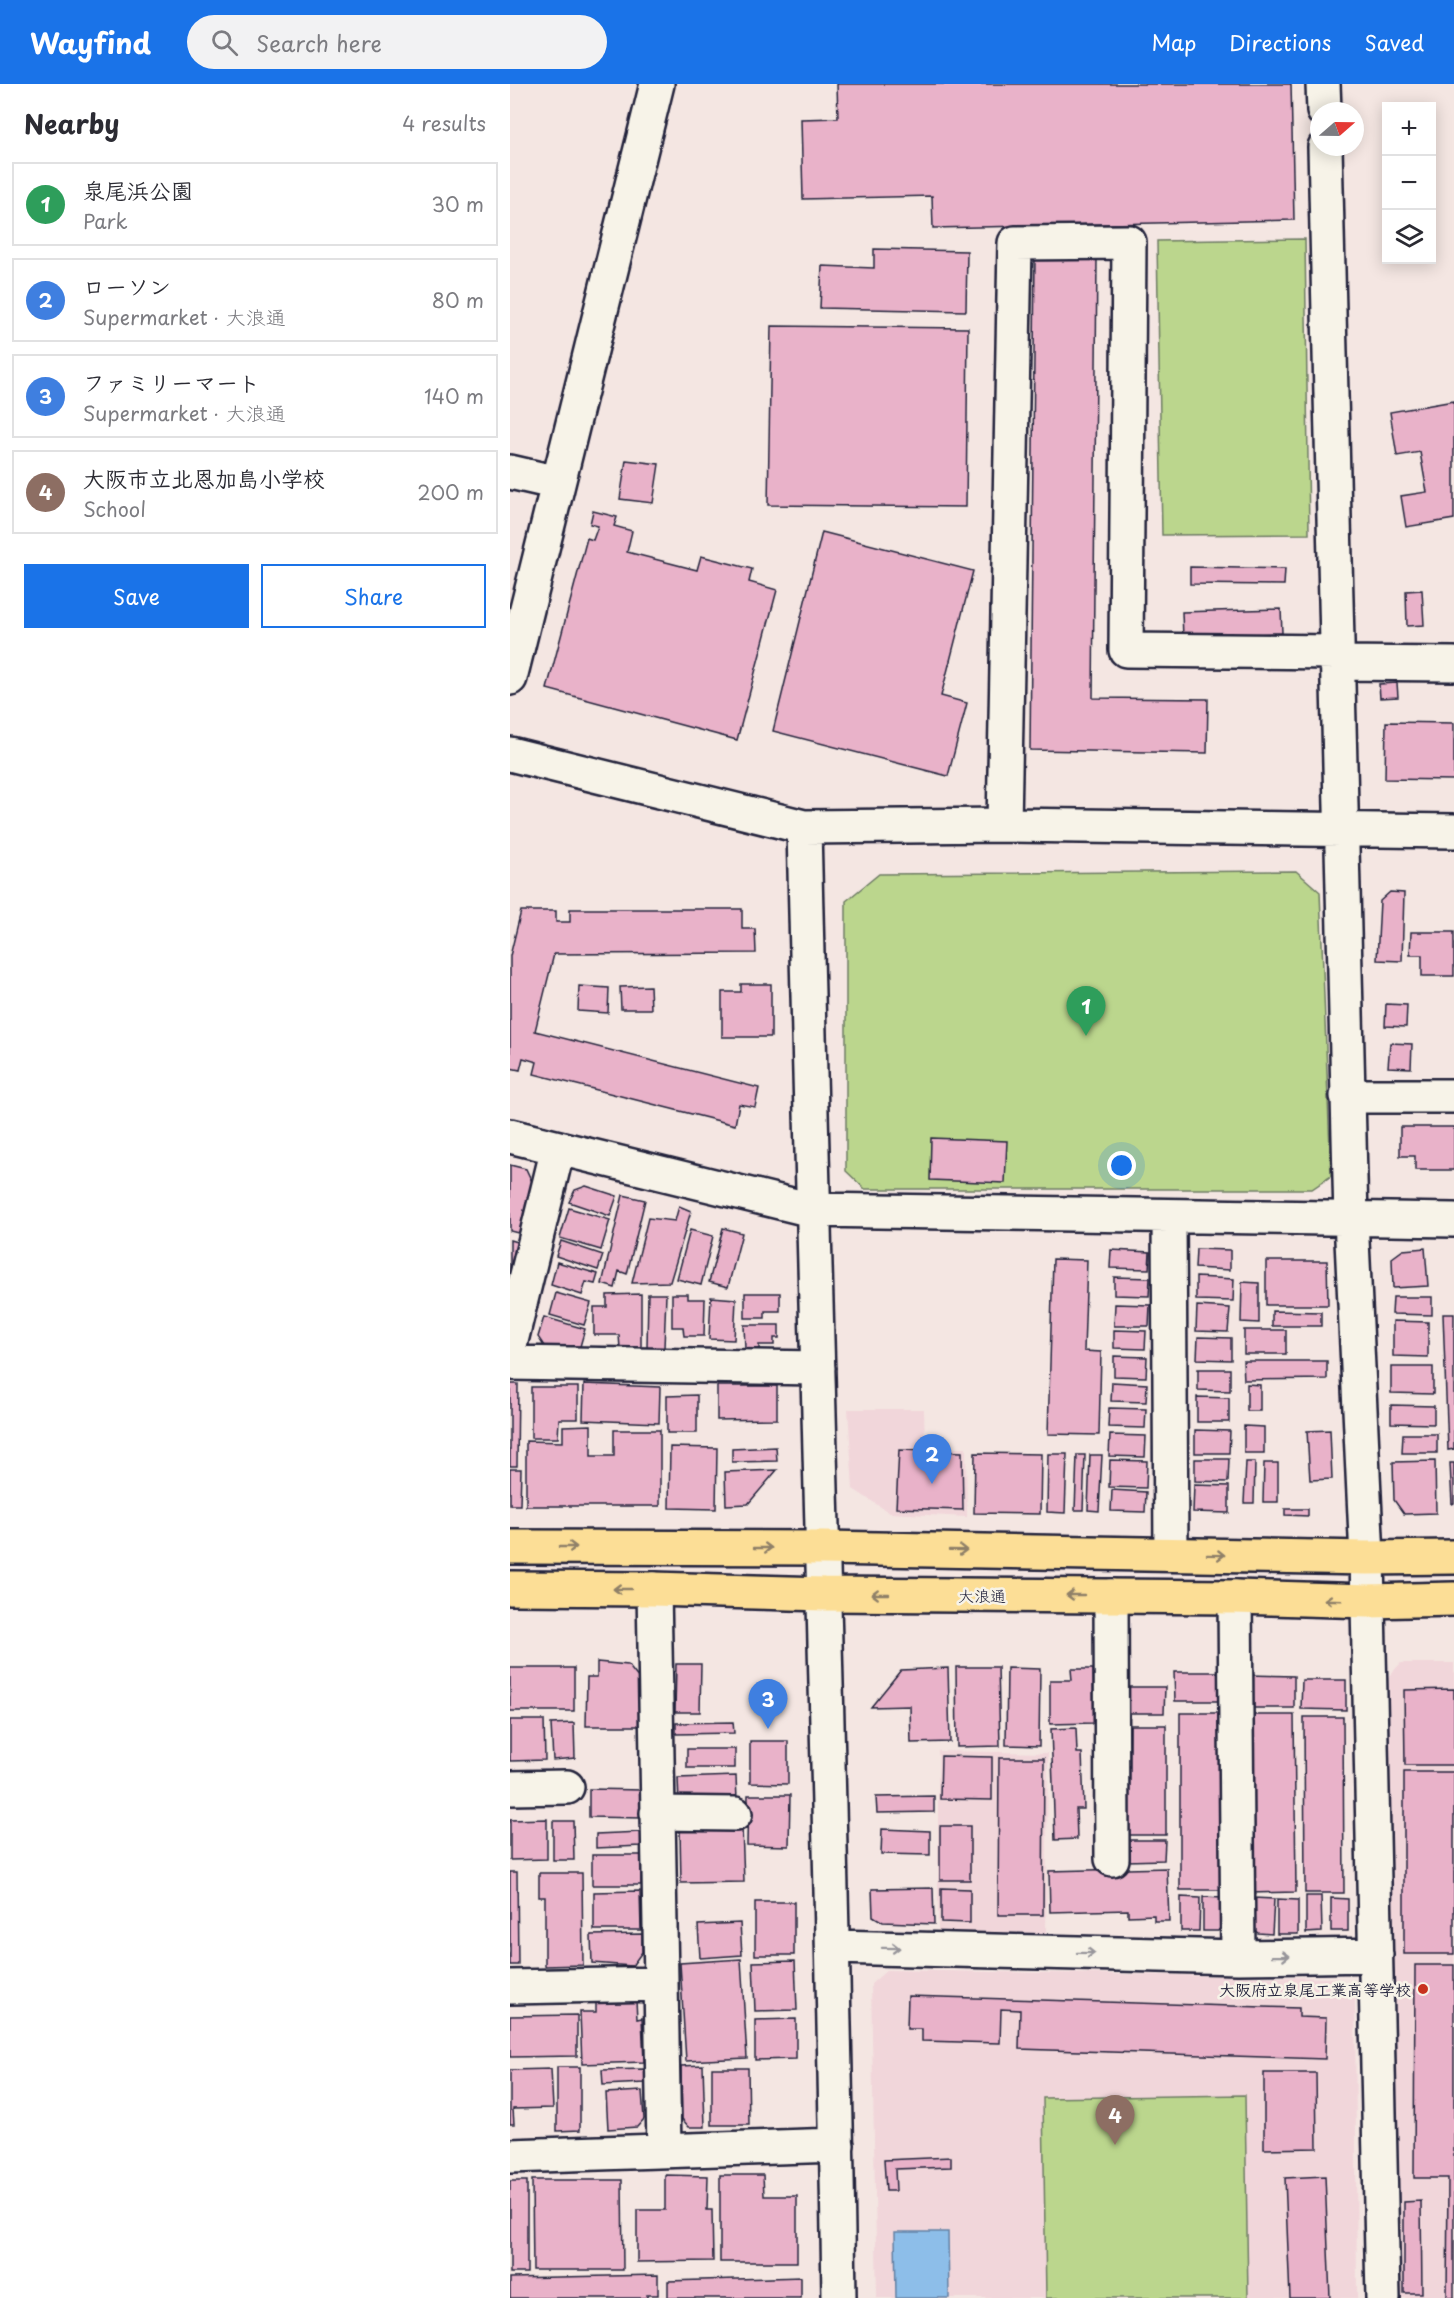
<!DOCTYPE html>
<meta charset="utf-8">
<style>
:root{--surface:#fff;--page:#f2f2f3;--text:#2b2b33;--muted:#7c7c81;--line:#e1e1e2;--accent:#1a73e8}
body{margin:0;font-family:"Playpen Sans","Klee One",sans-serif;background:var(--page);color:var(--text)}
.controls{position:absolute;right:18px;top:18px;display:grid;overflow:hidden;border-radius:0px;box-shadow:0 3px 15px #0003}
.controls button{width:54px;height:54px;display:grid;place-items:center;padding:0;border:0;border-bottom:2px solid var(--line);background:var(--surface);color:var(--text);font:30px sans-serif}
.compass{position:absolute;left:800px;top:18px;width:54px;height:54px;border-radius:50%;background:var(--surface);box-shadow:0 3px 15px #0003;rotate:70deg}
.you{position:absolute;left:612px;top:1082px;width:21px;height:21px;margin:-15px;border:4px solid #fff;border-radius:50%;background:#1a73e8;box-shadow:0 0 0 9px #1a73e833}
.badge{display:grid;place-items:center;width:39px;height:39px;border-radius:50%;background:var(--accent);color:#fff;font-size:20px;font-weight:700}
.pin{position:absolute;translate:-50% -50px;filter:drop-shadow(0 2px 3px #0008)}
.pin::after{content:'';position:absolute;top:32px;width:21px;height:18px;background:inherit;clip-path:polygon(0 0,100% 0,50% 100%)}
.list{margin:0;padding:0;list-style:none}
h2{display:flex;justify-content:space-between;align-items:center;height:78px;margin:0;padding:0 24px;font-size:26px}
h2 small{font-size:20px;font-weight:400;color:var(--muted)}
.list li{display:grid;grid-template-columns:39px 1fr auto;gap:18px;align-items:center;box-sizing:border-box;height:84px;margin:0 12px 12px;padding:0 12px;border:2px solid var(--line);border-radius:0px}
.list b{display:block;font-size:22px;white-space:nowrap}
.list p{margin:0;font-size:20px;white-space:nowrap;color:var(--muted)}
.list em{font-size:20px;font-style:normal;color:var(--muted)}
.actions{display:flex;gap:12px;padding:18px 24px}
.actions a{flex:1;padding:14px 0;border:2px solid var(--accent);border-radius:0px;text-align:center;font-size:21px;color:var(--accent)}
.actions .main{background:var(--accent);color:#fff}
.icon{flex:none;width:33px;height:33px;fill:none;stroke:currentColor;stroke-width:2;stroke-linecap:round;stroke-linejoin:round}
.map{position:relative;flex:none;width:944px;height:2214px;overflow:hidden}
header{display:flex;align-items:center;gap:36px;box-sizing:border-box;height:84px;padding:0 30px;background:var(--accent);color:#fff}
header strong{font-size:28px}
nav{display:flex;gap:33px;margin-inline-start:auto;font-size:21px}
.search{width:420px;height:54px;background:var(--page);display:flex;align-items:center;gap:15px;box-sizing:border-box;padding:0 21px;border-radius:33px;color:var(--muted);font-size:22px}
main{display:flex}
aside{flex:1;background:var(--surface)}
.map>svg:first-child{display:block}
</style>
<header>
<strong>Wayfind</strong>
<div class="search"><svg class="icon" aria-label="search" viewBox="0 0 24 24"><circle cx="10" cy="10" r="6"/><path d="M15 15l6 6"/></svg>Search here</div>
<nav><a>Map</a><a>Directions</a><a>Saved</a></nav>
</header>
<main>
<aside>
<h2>Nearby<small>4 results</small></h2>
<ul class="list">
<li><span class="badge" style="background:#2e9e5b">1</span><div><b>泉尾浜公園</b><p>Park</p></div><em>30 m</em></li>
<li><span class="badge" style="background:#3f7fe0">2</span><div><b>ローソン</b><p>Supermarket · 大浪通</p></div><em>80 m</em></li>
<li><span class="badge" style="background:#3f7fe0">3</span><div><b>ファミリーマート</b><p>Supermarket · 大浪通</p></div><em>140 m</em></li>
<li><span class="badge" style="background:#8d6e63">4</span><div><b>大阪市立北恩加島小学校</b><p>School</p></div><em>200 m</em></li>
</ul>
<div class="actions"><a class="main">Save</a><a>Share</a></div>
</aside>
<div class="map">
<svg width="944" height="2214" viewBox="0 0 944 2214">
<rect width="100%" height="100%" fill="#f4e6e2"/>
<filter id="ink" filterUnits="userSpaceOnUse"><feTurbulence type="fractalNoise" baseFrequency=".0167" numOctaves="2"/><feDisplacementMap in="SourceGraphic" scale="12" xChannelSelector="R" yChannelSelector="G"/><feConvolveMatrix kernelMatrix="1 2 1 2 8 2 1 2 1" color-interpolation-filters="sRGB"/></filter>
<g filter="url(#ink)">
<!-- built -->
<path fill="#f1d6da" d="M338 1325H414L415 1364H456L457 1433 380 1429 343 1405Z
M891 1579H944V2214H888L874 1597Z
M428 1667 538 1669 536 1853 428 1855Z
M377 1886 827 1894 845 1909 847 2214H367L361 1900Z"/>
<!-- green -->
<path fill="#bbd68d" stroke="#6e7c64" stroke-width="1.5" d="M795 155 799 450 652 451 647 157Z
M786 787 810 808 821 1092 802 1105H355L336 1087V817L369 790Z
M735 2011 738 2214H536L533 2014Z"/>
<!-- water -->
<path fill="#8dbee9" stroke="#6280a3" stroke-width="1.5" d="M385 2148H438L439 2214H386Z"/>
<!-- building -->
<path fill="#e9b2c9" stroke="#22223b" stroke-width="1.5" d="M327 0H781L784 136 423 144 422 112 293 115 291 35 328 34Z
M364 165 457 167 456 227 310 224 312 182 364 184Z
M525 172 587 173 583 614 698 615 697 669 520 666Z
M261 242 458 244 456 423 258 421Z
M944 317V435L896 443 891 412 917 408 910 368 887 372 880 328Z
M116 376 149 380 143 419 110 415Z
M83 427 107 433 104 442 122 447 117 468 187 486 191 472 242 485 239 498 267 506 227 656 37 605 77 454 83 456 88 442 80 440Z
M312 448 463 487 431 612 457 619 438 692 263 647Z
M680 483 775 485 774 501 680 500Z
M912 506 914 541 897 542 896 507Z
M771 525 772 549 673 553 672 528Z
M887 599 888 613 870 614 869 600Z
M876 638 944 639V696L875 695Z
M880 808 894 809 892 877 867 876 870 817Z
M60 825H232V845H245L246 869 44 870 25 947 249 1004 245 1023 229 1020 225 1041 24 990 27 978 13 974 10 986 0 984V872L11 827H46V838H60Z
M901 848H944V892H912V871H900Z
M231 900H261V953H212V908H231Z
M69 902 99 904 98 929 68 927Z
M140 902 141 925H111L110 903Z
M876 920 897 921 896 943 875 942Z
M880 959 902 960 901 984 878 983Z
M890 1043H944V1086H905V1072H890Z
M421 1054 497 1057 495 1099 420 1096Z
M0 1081 16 1085 24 1102 12 1150 0 1147Z
M76 1102 107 1112 100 1132 59 1118 65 1106Z
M113 1111 135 1116 117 1190 109 1187 105 1204 92 1200Z
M169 1122 181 1127 160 1198 122 1199 138 1134 165 1137Z
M59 1124 100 1136 91 1166 50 1154Z
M213 1144 232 1149 218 1203 199 1198Z
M180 1146 203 1152 191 1201 167 1195Z
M0 1156 10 1159 0 1201Z
M51 1157 93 1171 88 1186 46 1172Z
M915 1164 918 1202 883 1204 882 1174 893 1166Z
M686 1165 720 1166V1186L685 1184Z
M601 1166 640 1168 639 1185 600 1184Z
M543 1175 577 1176 574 1267 591 1268 589 1351 538 1350Z
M756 1177H817L818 1221H756Z
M47 1178 88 1190 85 1200 76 1198 72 1211 41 1201Z
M604 1193 640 1194 639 1212 604 1211Z
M686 1193 724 1195 723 1217 686 1216Z
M732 1198 749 1199V1239L731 1238Z
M46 1209 81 1219 74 1241 40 1231Z
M235 1209H270V1227H255V1234H235Z
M131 1210V1263L110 1264 109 1251H84V1223H97V1211Z
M138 1210H156L154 1264H137Z
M162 1210H178V1215H195L194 1252H174L173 1243H162Z
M201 1213 226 1215 224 1256 199 1255Z
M883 1213H922V1231L882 1230Z
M605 1220 640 1221 639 1242H604Z
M687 1222 720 1224 718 1248 686 1247Z
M762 1227 811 1228V1242H762Z
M933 1230H944V1365L938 1366Z
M34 1233 75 1245 69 1266 36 1265 28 1253Z
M883 1237 918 1238V1273L883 1272Z
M234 1241H269V1254H264V1261H249V1265H235Z
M604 1246 636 1247 635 1265 604 1264Z
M734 1246H776V1270H734Z
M688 1253 721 1254V1276L687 1275Z
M604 1272 637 1273 636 1293 604 1292Z
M733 1277H817V1295L734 1296Z
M881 1283H923V1310L881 1309Z
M688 1285H720V1307L688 1306Z
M602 1298 637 1300 636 1318 601 1317Z
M0 1300H8L7 1382H0Z
M74 1300 150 1303 149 1339 73 1336Z
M737 1300 750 1301V1327H737Z
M207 1302H267V1335L207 1336Z
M21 1303H68V1335H49L48 1354H21Z
M187 1311V1349H157V1312Z
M687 1313 719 1314V1338H687Z
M881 1321 924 1322V1340L881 1339Z
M599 1324 636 1325 635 1344 598 1343Z
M81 1341V1372H104V1346H150V1422H16V1357L53 1358V1342Z
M734 1342 754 1343V1369H734Z
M685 1346 720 1347 719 1369H685Z
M820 1346 822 1395 800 1396 797 1347Z
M893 1350H927V1369H892Z
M600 1351 636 1352 635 1373 599 1372Z
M160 1363 207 1364 206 1425 159 1424Z
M266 1363 267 1377 222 1378V1365Z
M389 1366 452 1368 453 1426 386 1424Z
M465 1369 531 1370 530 1430 464 1429Z
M538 1370H557L555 1429 537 1428Z
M567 1371H575L573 1426H565Z
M580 1371H592L589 1427 578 1426Z
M685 1375H719L718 1398 685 1397Z
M600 1376 637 1377 636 1404 599 1403Z
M925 1377 926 1429 894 1430 884 1416 883 1378Z
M736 1378H745L744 1419H734Z
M754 1379H768V1418H753Z
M940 1379H944V1419L942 1420Z
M0 1385H11L10 1421H0Z
M267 1386 238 1420 216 1421 215 1388Z
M684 1401 719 1402V1429L683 1428Z
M602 1406 636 1408 635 1428 601 1427Z
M775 1425H798V1432L775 1431Z
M87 1578 118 1581 129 1595V1642H76L77 1593H87Z
M166 1580H191L190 1628H165Z
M446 1583H488L490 1662 447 1663Z
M0 1584H64V1627H0Z
M438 1584 440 1658 401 1659 400 1622 361 1623 391 1586Z
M497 1584 530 1585 529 1662 496 1661Z
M561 1585H583L584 1639 540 1640V1596H562Z
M664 1588H710V1617H665Z
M738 1591 784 1592V1624H738Z
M792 1596H836V1626L791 1625Z
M614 1603H655L654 1629H614Z
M944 1605V1681H895L894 1606Z
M670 1629H711V1806H670Z
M736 1631H784L786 1808 739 1809Z
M794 1633H833L834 1809H795Z
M0 1636H34L35 1676 0 1677Z
M223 1638 224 1649 166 1650V1639Z
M64 1639 65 1674 43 1676 41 1640Z
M620 1641H656V1751H619Z
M566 1644 567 1669H572L574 1725H566L567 1755 545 1756 541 1645Z
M240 1657H278V1700L240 1699Z
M177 1665H225V1684H177Z
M431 1672 482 1673V1716L430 1715Z
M489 1674H534L533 1831H488Z
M894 1688H944V1870H894Z
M226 1692 227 1716 169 1719 168 1694Z
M79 1705 132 1706V1734L79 1733Z
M238 1711H280L279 1762 237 1761Z
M424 1712V1728L367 1729 366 1713Z
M37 1735V1775L0 1776V1736Z
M43 1737H63L64 1776H43Z
M430 1742H460V1796H430Z
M232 1743 234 1798 171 1799 170 1745Z
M372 1745 420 1747V1771L371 1770Z
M131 1748V1762L86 1764V1750Z
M616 1756H655L654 1776 616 1777Z
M82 1771H131V1801H82Z
M657 1784 659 1837H644V1831L618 1832V1826L540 1828 539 1787Z
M0 1788H7L8 1881H0Z
M29 1789H72L73 1881 35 1882V1813H29Z
M423 1804 424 1840 373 1838 363 1832 362 1805Z
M431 1804 460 1805V1839L431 1838Z
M130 1807 131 1846H84V1808Z
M796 1812H811L812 1848 796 1849Z
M671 1813 690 1814 689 1847H671Z
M693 1813 713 1814V1840L708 1847H693Z
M743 1814 764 1815 762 1850 748 1849 742 1844Z
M821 1814 838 1815V1847H821Z
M767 1815 788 1816V1850H767Z
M245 1818H284V1871H245Z
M230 1839 232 1871 190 1874 188 1841Z
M132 1850V1868L122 1882 82 1879 81 1851Z
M231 1875 237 1974 176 1977 170 1879Z
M285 1877 287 1926 245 1927 243 1878Z
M905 1881H944V2214H937L938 2094H904Z
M398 1912 789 1924V1933L816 1934 815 1975 509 1965 510 1926 491 1925 490 1959 412 1957V1945H397Z
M126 1917 127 1935 132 1934 134 1978 72 1980 70 1928H86V1918Z
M67 1931V1972L0 1973V1932Z
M286 1935V1975L245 1976V1936Z
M193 1981 195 2043H179L172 2035 171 1982Z
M47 1983H70V2046L47 2047Z
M202 1984H238L239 2041H202Z
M41 1985 43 2024 3 2025 4 2040H0V1986Z
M135 1985V1999L93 2001 92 1986Z
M754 1989H806L807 2064 754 2065Z
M132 2007 134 2035 127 2043 98 2045 96 2009Z
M441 2073V2083L385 2085 386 2107H376L374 2076Z
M155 2091 198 2092 197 2126H202L203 2177 127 2178V2126H155Z
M210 2091H253L254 2112H287V2178H210Z
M815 2092 820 2214H780L775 2094Z
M22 2096H112L113 2186H23Z
M0 2097H17V2189H0Z
M911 2117 912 2209H894V2118Z
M148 2191V2211H137V2214H0V2194Z
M291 2193V2214H158V2197Z"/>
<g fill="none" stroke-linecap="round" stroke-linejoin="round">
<defs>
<path id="minor" d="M813 0 814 27
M815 63 841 1135 857 1474 873 2214
M0 388 48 399
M826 579 944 580
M0 594 147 0
M0 670 294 743 494 741 944 747
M494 741 505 159 619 158 616 566 826 568
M294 743C305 1234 322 1724 329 2214
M837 1012H944
M0 1052 302 1126 944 1136
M659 1132 661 1470
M0 1261 48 1064
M0 1279 308 1284
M144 1505 154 2066
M601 1512 602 1775
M725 1513 728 1873
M0 1704 57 1703
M147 1729 225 1730
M323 1863 728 1873 866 1871
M0 1903 150 1900
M0 2072 327 2061"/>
<path id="major" d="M0 1463 314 1464 857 1474 944 1473
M0 1504 144 1505 314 1510 725 1513 858 1517 944 1515"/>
</defs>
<!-- minor casing -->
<use href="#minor" stroke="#22223b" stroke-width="38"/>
<!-- major casing -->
<use href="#major" stroke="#22223b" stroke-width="38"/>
<!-- minor -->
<use href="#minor" stroke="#f7f3e8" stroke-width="33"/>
<!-- major -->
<use href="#major" stroke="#fcde96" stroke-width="33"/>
</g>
<!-- one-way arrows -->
<defs><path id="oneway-shaft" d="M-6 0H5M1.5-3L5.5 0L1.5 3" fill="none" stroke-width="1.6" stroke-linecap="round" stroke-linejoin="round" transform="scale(1.5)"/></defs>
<g stroke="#8f8068">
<use href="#oneway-shaft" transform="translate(58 1463)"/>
<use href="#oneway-shaft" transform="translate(253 1464)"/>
<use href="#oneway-shaft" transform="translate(448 1466) rotate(1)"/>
<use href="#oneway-shaft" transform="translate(706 1471) rotate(1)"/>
<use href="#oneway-shaft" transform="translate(112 1505) rotate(-180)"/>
<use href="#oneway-shaft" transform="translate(370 1510) rotate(-180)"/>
<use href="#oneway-shaft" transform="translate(565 1511) rotate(-180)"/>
<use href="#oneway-shaft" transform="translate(823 1516) rotate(-178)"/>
</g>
<g stroke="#97959a">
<use href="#oneway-shaft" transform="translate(381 1864) rotate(1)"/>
<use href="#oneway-shaft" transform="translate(576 1869) rotate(1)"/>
<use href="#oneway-shaft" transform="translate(771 1872) rotate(-1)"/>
</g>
</g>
<!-- markers -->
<circle fill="#c8321e" stroke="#f7f3e8" stroke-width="2" cx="913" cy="1905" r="6"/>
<g text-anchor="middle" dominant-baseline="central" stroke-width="5" stroke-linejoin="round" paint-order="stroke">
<!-- street labels -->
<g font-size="16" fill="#22223b" stroke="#f7f3e8">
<text x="472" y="1511">大浪通</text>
</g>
<!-- poi labels -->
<g font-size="16" font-weight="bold" fill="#22223b" stroke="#f7f3e8" text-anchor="end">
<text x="901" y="1905">大阪府立泉尾工業高等学校</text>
</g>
</g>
</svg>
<div class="controls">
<button>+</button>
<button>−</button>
<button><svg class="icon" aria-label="layers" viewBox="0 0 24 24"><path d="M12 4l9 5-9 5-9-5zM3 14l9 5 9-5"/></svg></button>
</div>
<svg class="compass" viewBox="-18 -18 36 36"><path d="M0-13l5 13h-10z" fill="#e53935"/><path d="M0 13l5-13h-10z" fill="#7c7c81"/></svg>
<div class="you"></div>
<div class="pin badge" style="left:576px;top:952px;background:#2e9e5b">1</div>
<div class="pin badge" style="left:422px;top:1400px;background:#3f7fe0">2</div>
<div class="pin badge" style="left:258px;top:1645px;background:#3f7fe0">3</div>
<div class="pin badge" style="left:605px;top:2061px;background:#8d6e63">4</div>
</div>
</main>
